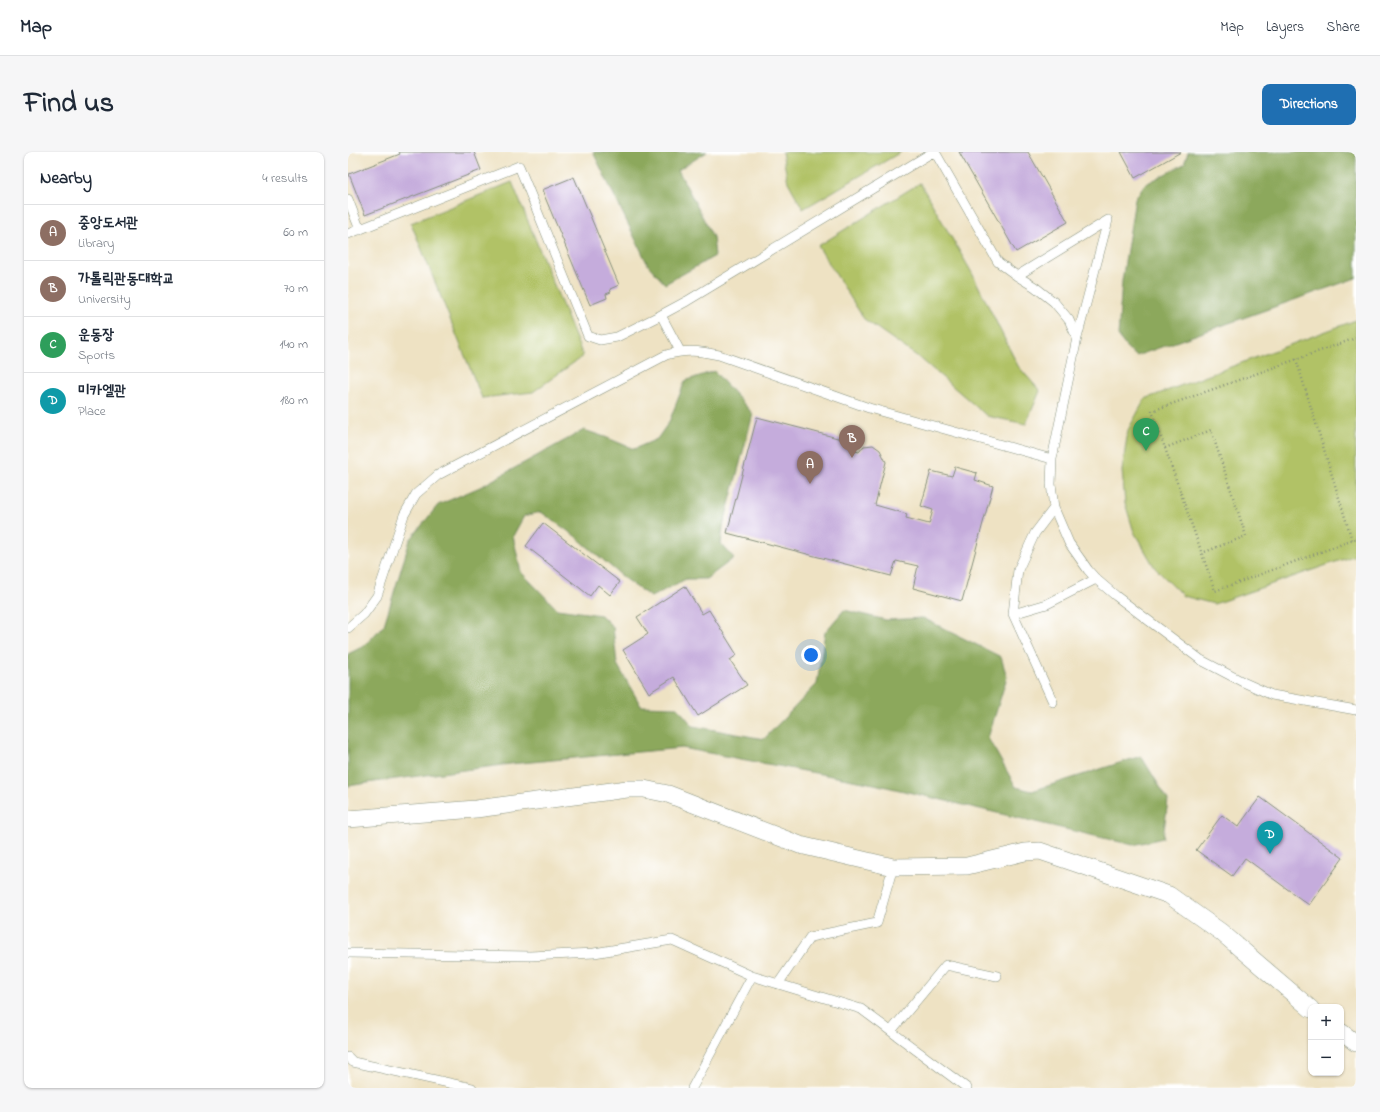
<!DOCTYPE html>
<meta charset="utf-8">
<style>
:root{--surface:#fff;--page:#f6f6f7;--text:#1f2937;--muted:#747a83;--line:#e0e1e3;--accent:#1f6fb2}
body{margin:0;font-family:"Indie Flower","Poor Story",sans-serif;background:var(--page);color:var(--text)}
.controls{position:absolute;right:12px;bottom:12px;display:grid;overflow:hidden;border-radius:8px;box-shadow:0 1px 3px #0004}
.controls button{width:36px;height:36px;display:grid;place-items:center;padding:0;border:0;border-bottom:1px solid var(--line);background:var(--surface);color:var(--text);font:20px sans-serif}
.you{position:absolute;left:463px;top:503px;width:14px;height:14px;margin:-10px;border:3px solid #fff;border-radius:50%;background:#1a73e8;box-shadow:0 0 0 6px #1a73e833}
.badge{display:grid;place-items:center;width:26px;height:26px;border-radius:50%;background:var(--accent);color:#fff;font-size:13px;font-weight:700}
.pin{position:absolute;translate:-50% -33px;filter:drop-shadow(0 1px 2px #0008)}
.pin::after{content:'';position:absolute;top:21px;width:14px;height:12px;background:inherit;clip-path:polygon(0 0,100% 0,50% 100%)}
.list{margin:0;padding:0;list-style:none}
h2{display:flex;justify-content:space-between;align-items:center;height:52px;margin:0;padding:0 16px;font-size:17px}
h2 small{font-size:13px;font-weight:400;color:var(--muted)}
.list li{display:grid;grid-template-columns:26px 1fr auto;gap:12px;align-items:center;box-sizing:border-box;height:56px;padding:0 16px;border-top:1px solid var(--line)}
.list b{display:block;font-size:15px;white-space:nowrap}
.list p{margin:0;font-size:13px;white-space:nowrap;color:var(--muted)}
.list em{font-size:13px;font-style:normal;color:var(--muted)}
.map{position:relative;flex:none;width:1008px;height:936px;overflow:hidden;border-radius:8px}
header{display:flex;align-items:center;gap:24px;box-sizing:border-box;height:56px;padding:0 20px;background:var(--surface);border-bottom:1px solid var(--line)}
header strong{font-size:19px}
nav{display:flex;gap:22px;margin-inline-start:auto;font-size:14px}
.intro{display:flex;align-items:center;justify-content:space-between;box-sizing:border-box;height:96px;padding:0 24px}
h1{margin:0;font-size:28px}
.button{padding:10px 18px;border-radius:8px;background:var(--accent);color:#fff;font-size:14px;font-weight:700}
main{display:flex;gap:24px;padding:0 24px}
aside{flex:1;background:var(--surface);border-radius:8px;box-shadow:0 1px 3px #0004}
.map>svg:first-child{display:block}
</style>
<header>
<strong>Map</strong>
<nav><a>Map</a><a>Layers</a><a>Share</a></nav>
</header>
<div class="intro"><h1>Find us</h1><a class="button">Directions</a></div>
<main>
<aside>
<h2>Nearby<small>4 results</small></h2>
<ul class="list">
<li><span class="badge" style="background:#8d6e63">A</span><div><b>중앙도서관</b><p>Library</p></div><em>60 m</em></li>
<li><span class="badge" style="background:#8d6e63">B</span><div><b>가톨릭관동대학교</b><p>University</p></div><em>70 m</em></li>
<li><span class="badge" style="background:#2e9e5b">C</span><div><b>운동장</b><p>Sports</p></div><em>140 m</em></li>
<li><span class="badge" style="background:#0f9aa8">D</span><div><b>미카엘관</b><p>Place</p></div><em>180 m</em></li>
</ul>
</aside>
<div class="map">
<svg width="1008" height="936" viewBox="0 0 1008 936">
<rect width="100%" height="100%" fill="#fff"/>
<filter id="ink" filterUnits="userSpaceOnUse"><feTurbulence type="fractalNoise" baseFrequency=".025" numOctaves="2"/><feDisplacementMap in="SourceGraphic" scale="8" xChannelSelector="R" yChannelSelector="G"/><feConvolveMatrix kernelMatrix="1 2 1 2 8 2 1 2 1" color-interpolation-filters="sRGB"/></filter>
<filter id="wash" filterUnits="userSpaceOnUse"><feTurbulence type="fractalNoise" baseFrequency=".012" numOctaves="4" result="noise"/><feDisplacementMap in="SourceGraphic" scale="16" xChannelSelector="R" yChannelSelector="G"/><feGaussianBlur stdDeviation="0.9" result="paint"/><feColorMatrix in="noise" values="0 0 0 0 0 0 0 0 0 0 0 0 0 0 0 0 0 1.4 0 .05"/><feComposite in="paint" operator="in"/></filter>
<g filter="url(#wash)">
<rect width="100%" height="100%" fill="#eee2c3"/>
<!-- green -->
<path fill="#b1c266" stroke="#68804d" d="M434 0H553L455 57 440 30Z
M164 30 235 204 185 240 134 246 63 71Z
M572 31 624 121 670 214 692 239 678 272 639 264 573 207 516 167 470 94Z
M1008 168V403L866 452 835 444 807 416 786 380 777 351 774 319 780 278 797 247Z"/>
<!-- forest -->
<path fill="#8ca85b" stroke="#567248" d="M245 0H359L330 18 365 85 367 104 317 132 300 113Z
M840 0H1008V126L788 204 778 195 770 184 774 129 787 47 796 33 836 12Z
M366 219 405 262 375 375 373 392 386 406 358 427H338L303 445 281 430 227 384 193 360 176 364 165 384 173 420 209 457 253 463 265 475 269 512 293 554 329 555 345 574 416 587 469 532 477 480 496 458 538 468 575 466 653 505 659 525 640 586 668 635 684 639 793 604 820 648 815 686 785 693 526 632 334 596 162 612 33 629 0 634V502L16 494 36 473 62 388 90 353 132 335 236 278 257 285 286 297 309 287 321 270 337 229Z"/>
<g id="blocks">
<!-- building -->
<path fill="#c5acdc" d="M51 0H126L133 18 17 63 1 22 52 2Z
M611 0H680L720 70 668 100Z
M773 0H833L787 26Z
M226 25 271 133 262 137 263 140 258 142 259 146 242 153 194 38Z
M409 265 505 290 503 298 511 300 516 294 525 293 532 298 538 310 527 353 559 362 558 366 581 372 585 358 573 354 583 319 604 324 607 315 629 321 627 328 645 334 614 449 565 436 570 414 548 409 543 424 379 381Z
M195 371 272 430 262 443 250 433 242 444 178 394Z
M337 434 354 462 361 458 389 503 382 508 399 533 350 564 326 525 301 541 275 498 300 482 289 465Z
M912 645 995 706 961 753 897 706 884 724 848 698 874 663 890 675Z"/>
</g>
</g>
<g filter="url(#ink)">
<use href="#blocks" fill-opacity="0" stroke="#86907c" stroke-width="1"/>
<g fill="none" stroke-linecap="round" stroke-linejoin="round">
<defs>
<path id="service" d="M587 0 650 110 669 124 687 135 706 150 721 168 729 186
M0 47 12 78
M0 82 171 14 240 184 252 188 269 185 313 163 332 199
M669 124 760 68 729 186 704 307 703 332 706 356 721 391 740 418 748 427 768 444 853 508 895 530 924 543 1008 558
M313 163 339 149 585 0
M706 356 687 381 670 418 665 462 699 452 748 427
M665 462 705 550
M0 476 16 462 29 444 56 363 68 342 90 323 318 203C338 197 351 199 371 203L521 256 704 307
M0 801 182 804 246 801 324 788 404 824 513 857 619 936
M430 832 462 785 529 771 545 715
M543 879 598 813 649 824
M0 905 5 910 124 936
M344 936 404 824"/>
<path id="minor" d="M0 667 128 657 279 637H296L320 642 452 693 545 715 619 714 677 700 692 699 821 743 873 780 963 857
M993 880 1008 891"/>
</defs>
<!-- service casing -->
<use href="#service" stroke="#86907c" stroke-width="10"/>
<!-- minor casing -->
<use href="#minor" stroke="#86907c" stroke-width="18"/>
<!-- path -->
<path stroke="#86907c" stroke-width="2.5" stroke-dasharray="1 3" stroke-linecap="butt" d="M1008 186 804 259 867 439 1008 387
M948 207 1004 388
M817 296 863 278 898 384 854 401"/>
<!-- service -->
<use href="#service" stroke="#fff" stroke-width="9"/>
<!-- minor -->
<use href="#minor" stroke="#fff" stroke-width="17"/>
</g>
</g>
</svg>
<div class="controls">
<button>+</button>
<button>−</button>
</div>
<div class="you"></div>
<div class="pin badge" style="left:462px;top:332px;background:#8d6e63">A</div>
<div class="pin badge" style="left:504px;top:306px;background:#8d6e63">B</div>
<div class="pin badge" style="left:798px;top:299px;background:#2e9e5b">C</div>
<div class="pin badge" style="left:922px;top:702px;background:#0f9aa8">D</div>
</div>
</main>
